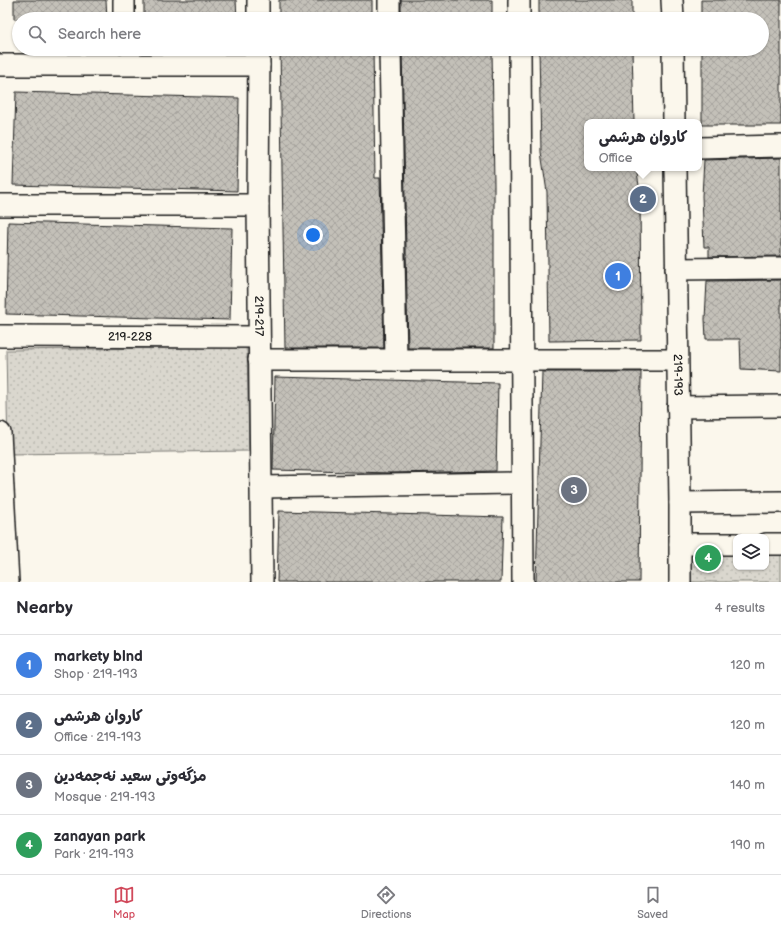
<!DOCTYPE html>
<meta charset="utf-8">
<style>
:root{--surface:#fff;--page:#f2f2f3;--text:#2b2b33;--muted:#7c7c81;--line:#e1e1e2;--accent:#d1495b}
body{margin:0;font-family:"Balsamiq Sans","Playpen Sans Arabic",sans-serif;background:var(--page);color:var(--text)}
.controls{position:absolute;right:12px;bottom:12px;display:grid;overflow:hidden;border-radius:8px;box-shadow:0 1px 3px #0004}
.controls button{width:36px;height:36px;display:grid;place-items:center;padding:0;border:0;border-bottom:1px solid var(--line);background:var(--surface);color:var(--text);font:20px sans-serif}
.you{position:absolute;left:313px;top:235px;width:14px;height:14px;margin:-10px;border:3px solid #fff;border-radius:50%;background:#1a73e8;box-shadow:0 0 0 6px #1a73e833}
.badge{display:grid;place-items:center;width:26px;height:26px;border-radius:50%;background:var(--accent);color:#fff;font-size:13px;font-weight:700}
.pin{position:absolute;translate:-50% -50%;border:2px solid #fff;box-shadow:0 1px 4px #0006}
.popup{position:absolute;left:584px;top:119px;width:118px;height:52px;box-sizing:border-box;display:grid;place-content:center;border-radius:8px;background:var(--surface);filter:drop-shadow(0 1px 3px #0005);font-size:13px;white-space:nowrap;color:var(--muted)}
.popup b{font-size:15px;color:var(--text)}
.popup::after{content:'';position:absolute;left:50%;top:100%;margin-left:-8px;border:8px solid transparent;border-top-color:var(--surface)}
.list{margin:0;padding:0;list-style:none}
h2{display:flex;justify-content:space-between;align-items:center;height:52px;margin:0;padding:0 16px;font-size:17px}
h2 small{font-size:13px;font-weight:400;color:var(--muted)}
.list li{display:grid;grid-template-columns:26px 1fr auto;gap:12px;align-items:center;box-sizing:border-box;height:60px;padding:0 16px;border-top:1px solid var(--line)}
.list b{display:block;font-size:15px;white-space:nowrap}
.list p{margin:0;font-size:13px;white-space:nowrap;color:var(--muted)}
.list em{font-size:13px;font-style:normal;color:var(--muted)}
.icon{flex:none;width:22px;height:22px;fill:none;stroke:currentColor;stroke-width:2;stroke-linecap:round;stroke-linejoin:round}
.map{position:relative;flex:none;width:781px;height:582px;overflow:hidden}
.search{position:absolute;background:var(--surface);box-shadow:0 1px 3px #0004;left:12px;right:12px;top:12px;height:44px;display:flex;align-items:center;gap:10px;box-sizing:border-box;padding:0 14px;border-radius:22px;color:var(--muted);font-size:15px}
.sheet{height:292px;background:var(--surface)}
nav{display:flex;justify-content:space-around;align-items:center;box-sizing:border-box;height:56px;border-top:1px solid var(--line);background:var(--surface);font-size:11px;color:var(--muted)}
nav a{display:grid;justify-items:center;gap:2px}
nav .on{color:var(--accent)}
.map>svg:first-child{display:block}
</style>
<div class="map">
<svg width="781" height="582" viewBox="0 0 781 582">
<defs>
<pattern id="garden-dots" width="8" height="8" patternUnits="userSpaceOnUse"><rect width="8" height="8" fill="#dad7ce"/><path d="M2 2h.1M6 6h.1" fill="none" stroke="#bab8b0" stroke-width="1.8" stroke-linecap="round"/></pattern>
<pattern id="building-cross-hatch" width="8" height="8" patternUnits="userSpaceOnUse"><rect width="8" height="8" fill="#c3c0b8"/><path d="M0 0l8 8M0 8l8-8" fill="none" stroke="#a7a49e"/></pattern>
</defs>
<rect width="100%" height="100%" fill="#fbf7ec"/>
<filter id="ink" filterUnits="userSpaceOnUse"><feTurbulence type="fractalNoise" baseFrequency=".025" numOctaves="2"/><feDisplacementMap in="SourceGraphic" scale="8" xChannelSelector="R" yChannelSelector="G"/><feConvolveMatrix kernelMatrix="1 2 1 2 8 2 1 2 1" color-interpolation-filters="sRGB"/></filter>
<g filter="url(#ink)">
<!-- garden -->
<path fill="url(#garden-dots)" stroke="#7b7a75" d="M247 347 249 451 8 454 6 350Z
M680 549H736V567H766V550H781V582H680Z"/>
<!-- building -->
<path fill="url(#building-cross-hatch)" stroke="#1c1c1c" d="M14 0H106L107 19H14Z
M144 0H236L237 19H144Z
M279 0H372V19H279Z
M401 0H492V19H401Z
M539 0H632V19H539Z
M701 0H781V125H702V49H762V19H701Z
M280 49H373L375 178H380L384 348H285Z
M402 49H492L494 185V348H408Z
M539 49H632L634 122H587V168H636L640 191 641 340 549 341 547 192 541 152Z
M16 92 239 98 237 191 13 185Z
M781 158V256L709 257V247H704L702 196 704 160Z
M8 222 232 228 230 320 6 314Z
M781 280V371L741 369 740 339H706L705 319 707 281Z
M542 372H641L639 582H536Z
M275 377 498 383 496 471 392 473 273 470Z
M279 511 503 517 501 582H277Z"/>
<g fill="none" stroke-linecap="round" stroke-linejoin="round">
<defs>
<g id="minor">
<path d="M258 0V19"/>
<path d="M389 0V19"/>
<path d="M519 0V19"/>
<path d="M672 0 673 19"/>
<path d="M124 19V0"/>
<path id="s1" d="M259 49 258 205 262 582"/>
<path d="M390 49 396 360"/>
<path d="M520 49 523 582"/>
<path d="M673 49 674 122"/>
<path d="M0 65H259"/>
<path d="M699 148 781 146"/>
<path id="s2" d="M675 168 680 503V582"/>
<path d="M0 205H258"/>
<path d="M676 269 781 268"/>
<path id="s3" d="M0 336 259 337"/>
<path d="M259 360H677"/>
<path d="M678 407 781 406"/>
<path d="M0 433 8 582"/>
<path d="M261 487 522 483"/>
<path d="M680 503 781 502"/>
<path d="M680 544H736"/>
<path d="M766 544H781"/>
</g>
</defs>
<!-- minor casing -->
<use href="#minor" stroke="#1c1c1c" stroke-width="24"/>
<!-- minor -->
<use href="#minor" stroke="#fbf7ec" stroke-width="21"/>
</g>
</g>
<g text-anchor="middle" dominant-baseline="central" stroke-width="3.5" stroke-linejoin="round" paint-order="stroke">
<!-- street labels -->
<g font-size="12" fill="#1c1c1c" stroke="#fbf7ec">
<text stroke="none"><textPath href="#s1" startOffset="267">219-217</textPath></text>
<text stroke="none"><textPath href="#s3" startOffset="130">219-228</textPath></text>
<text stroke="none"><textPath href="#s2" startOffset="207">219-193</textPath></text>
</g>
</g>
</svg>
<div class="controls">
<button><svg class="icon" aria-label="layers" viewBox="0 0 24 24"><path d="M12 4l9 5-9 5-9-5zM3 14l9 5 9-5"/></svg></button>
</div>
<div class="you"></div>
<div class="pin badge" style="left:618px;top:276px;background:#3f7fe0">1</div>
<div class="pin badge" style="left:643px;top:199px;background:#5c6f8a">2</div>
<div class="popup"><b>كاروان هرشمی</b>Office</div>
<div class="pin badge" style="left:574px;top:490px;background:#6b7280">3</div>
<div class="pin badge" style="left:708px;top:558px;background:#2e9e5b">4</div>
<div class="search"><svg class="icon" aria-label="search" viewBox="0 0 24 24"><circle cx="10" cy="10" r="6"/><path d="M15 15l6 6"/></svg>Search here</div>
</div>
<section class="sheet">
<h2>Nearby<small>4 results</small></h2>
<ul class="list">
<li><span class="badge" style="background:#3f7fe0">1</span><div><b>markety blnd</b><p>Shop · 219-193</p></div><em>120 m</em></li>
<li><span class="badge" style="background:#5c6f8a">2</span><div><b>كاروان هرشمی</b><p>Office · 219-193</p></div><em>120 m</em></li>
<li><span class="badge" style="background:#6b7280">3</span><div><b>مزگەوتی سعید نەجمەدین</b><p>Mosque · 219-193</p></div><em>140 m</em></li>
<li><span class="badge" style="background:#2e9e5b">4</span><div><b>zanayan park</b><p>Park · 219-193</p></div><em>190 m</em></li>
</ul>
</section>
<nav>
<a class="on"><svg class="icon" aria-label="map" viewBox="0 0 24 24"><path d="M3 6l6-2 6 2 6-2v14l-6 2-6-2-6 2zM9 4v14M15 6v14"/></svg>Map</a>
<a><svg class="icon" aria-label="directions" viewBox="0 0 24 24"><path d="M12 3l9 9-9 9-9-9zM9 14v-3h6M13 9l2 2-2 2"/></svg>Directions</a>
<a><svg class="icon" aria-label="saved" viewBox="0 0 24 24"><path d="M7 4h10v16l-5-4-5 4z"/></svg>Saved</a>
</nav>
